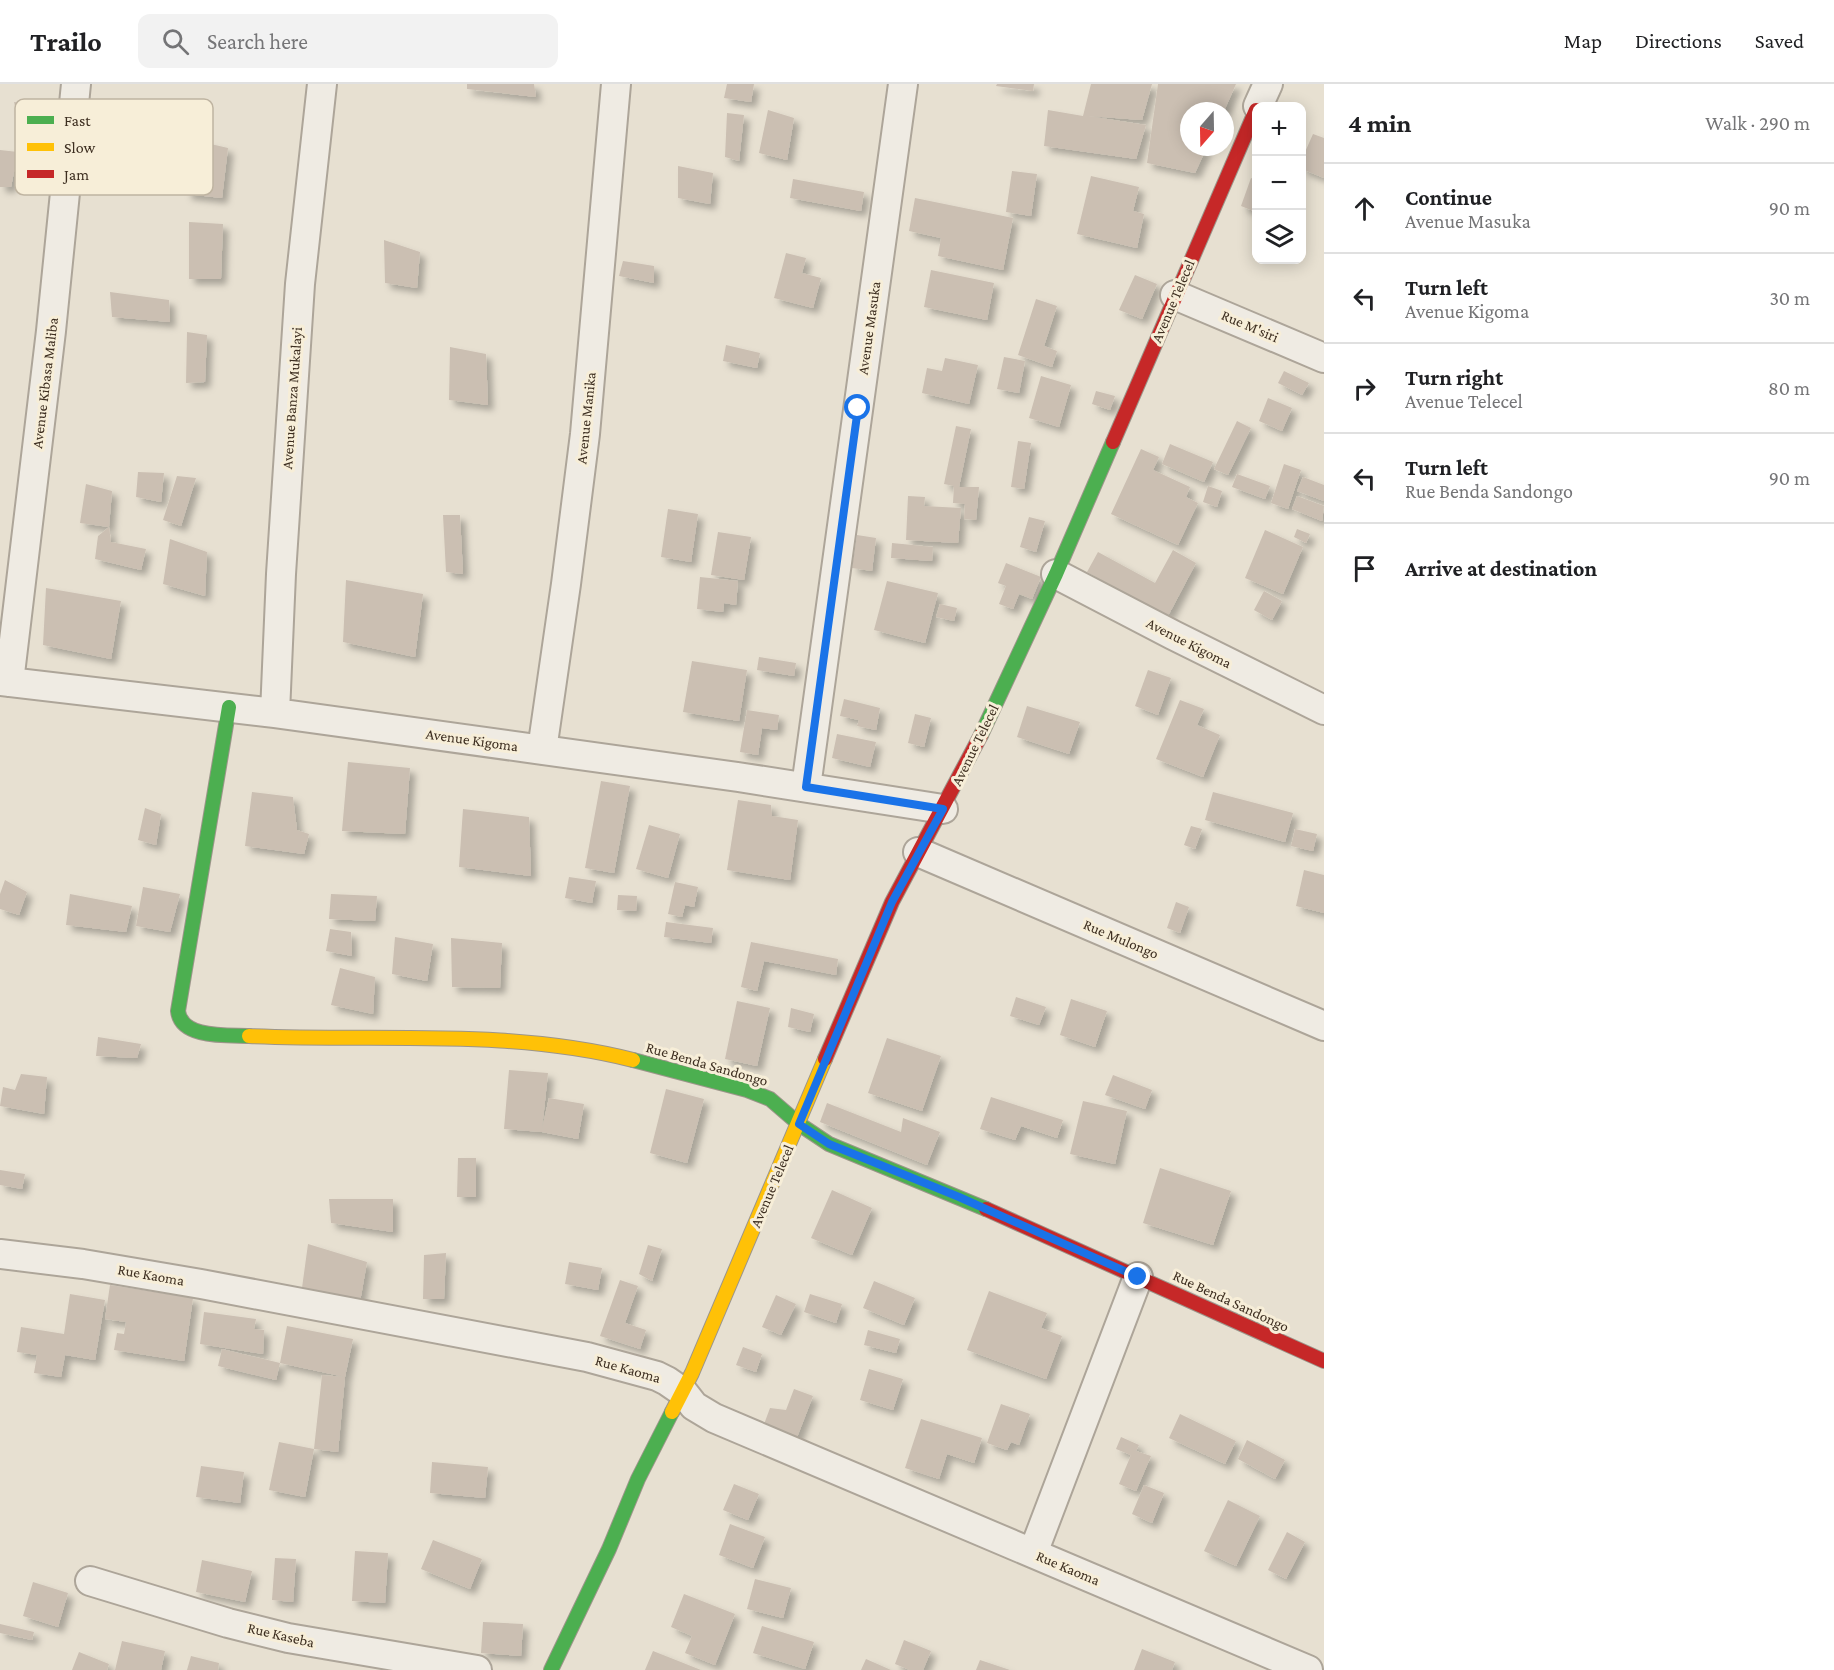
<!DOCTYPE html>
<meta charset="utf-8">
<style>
:root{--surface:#fff;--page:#f2f2f2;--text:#202124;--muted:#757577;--line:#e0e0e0}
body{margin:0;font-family:"Crimson Pro",serif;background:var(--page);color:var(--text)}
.controls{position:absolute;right:18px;top:18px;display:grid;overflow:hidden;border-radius:12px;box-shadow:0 3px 15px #0003}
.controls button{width:54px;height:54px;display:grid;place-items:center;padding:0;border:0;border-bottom:2px solid var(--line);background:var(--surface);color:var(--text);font:30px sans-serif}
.compass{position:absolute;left:1180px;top:18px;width:54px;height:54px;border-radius:50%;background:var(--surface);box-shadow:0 3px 15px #0003;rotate:200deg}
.stop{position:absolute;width:18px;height:18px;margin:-14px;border:4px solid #1a73e8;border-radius:50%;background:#fff}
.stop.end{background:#1a73e8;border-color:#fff;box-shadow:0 2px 6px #0008}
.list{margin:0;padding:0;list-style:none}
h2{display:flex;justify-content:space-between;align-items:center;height:78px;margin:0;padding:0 24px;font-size:26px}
h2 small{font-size:20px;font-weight:400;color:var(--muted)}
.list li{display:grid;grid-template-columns:39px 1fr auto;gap:18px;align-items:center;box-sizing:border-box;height:90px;padding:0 24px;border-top:2px solid var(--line)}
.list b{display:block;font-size:22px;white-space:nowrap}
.list p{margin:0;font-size:20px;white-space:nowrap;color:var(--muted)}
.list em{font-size:20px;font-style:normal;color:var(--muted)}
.icon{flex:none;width:33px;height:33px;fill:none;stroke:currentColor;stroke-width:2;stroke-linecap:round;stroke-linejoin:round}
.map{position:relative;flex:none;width:1324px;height:1586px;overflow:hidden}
header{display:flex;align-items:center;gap:36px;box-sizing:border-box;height:84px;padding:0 30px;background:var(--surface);border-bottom:2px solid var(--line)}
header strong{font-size:28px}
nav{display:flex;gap:33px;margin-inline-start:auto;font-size:21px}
.search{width:420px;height:54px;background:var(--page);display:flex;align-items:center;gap:15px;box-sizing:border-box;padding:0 21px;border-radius:12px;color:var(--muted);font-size:22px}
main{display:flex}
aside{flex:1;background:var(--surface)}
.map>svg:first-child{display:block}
</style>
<header>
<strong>Trailo</strong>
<div class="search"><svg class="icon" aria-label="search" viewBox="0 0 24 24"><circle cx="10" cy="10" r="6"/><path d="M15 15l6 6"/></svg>Search here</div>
<nav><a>Map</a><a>Directions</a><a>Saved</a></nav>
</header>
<main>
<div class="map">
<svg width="1324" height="1586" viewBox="0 0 1324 1586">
<defs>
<filter id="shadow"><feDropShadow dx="5.5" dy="5.5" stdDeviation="3" flood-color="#0004"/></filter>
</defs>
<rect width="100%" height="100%" fill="#e7e0d1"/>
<!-- building -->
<path fill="#cbbfb2" filter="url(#shadow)" d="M467 0H534L536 13 467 5Z
M727 0H754L751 18 724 14Z
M997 0H1034L1033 7 996 2Z
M1091 0H1152L1142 36 1088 32 1146 41 1136 75 1044 62 1048 26 1083 32Z
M1158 0H1236L1224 27H1189V63H1207L1195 89 1147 79Z
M14 18 51 22 54 40 20 42Z
M768 26 794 34 787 76 759 69Z
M727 29 744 31 739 77 725 73Z
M1313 50 1324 54V94L1302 85V75Z
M189 55 228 64 222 114 186 110Z
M0 66 18 68 11 103H0Z
M678 82 713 89 710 120 678 114Z
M1012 87 1037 90 1031 132 1006 128Z
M1091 92 1139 103 1133 127 1144 130 1137 164 1077 150Z
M1251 94 1256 96V128L1241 122Z
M793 95 864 108 861 127 790 114Z
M915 114 1013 134 1003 186 938 172 941 154 909 147Z
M189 138 223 140 221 195H189Z
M384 156 420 168 417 204 385 199Z
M786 169 806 174 802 189 821 194 813 224 774 214Z
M623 177 654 182V199L619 192Z
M931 186 994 199 987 236 924 223Z
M1135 191 1157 200 1142 235 1119 226Z
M110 208 169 216 170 238 112 233Z
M1036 215 1057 222 1044 262 1057 267 1052 283 1018 271Z
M187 248 207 251 205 298 186 299Z
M726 261 760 269 757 284 723 277Z
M450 263 486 270 488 321 449 316Z
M1004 273 1025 277 1019 309 997 305Z
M945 274 978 281 969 320 922 309 927 284 942 287Z
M1284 287 1309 299 1302 311 1278 299Z
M1041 292 1071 301 1059 343 1029 334Z
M1096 307 1115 312 1110 326 1092 320Z
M1268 314 1292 324 1282 347 1259 337Z
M1237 337 1251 344 1228 391 1214 385Z
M956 342 971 345 959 403H979L976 436 964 435 965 420 953 419 954 402 944 400Z
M1018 357 1031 359 1024 405 1011 403Z
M1170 360 1213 378 1204 398 1162 380Z
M1141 365 1159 373 1153 386 1190 403 1186 413 1198 419 1178 461 1111 430Z
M1284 380 1301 386 1288 425 1271 419Z
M138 388 164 389 161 418 136 413Z
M1237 390 1270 402 1265 415 1232 403Z
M177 392 196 394 181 442 163 436Z
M1303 393 1324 401V417L1297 407Z
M86 400 112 407 109 443 80 439Z
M1208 402 1222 407 1217 423 1203 418Z
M908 412 925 413 924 422 961 424 958 459 906 456Z
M1297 412 1324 422 1322 437 1292 425Z
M668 425 698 430 691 478 661 473Z
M443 431H460L463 490 446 488Z
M1029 433 1045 437 1036 468 1020 463Z
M109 443 111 458 146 465 141 486 95 475 98 452Z
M1297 445 1310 450 1306 459 1294 453Z
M1265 446 1303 463 1283 510 1245 494Z
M718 448 751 453 744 496 711 491Z
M857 451 876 454 872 487 852 484Z
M170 455 207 468 205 512 163 500Z
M892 459 933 463 932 477 891 474Z
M1173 466 1196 479 1168 532 1087 488 1098 468 1155 499Z
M1006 479 1041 493 1032 515 1019 510 1013 525 999 520 1006 502 998 499Z
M700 493 738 497 736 521 724 519 723 528 697 525Z
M346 496 423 510 415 573 343 558Z
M887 497 938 509 925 559 874 546Z
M46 504 121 517 111 575 43 561Z
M1264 507 1282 517 1272 536 1254 526Z
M940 520 957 524 954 537 936 533Z
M759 573 796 579 794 592 757 586Z
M692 577 747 586 739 637 683 628Z
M1148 586 1171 594 1158 631 1135 622Z
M844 615 880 624 876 646 857 642 859 636 840 632Z
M1180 616 1204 625 1197 641 1220 651 1203 693 1156 675Z
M1027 622 1080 638 1069 670 1017 653Z
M747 626 779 631 777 646 762 644 758 671 740 668Z
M915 630 931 634 924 663 908 659Z
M837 650 876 658 870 683 832 674Z
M348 678 410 684 405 750 342 747Z
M601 697 630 702 614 789 585 784Z
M252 708 293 713 297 746 309 750 304 770 245 762Z
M1213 708 1293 729 1285 758 1205 736Z
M738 716 771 721 772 732 798 736 790 796 727 786Z
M145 724 161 730 156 761 138 756Z
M463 725 529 733 531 792 459 783Z
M649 741 680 750 668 794 636 785Z
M1191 742 1202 745 1195 765 1184 761Z
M1295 745 1317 750 1313 767 1291 762Z
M1304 786 1324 791V829L1296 822Z
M569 793 596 797 592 819 565 814Z
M5 796 27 808 19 831 0 825V810Z
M675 798 698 803 694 823 685 821 682 833 668 830Z
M143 803 180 810 170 848 136 842Z
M70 810 132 822 126 848 66 841Z
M331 810 377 812 375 837 329 835Z
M618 811 637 812 636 827 617 826Z
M1176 818 1189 823 1180 849 1167 844Z
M666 838 713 844 711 859 664 853Z
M330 845 351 848 352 872 326 867Z
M395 853 433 860 427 897 392 890Z
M451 854 502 859 500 904 452 903Z
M751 858 838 875 836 891 764 877 757 907 741 903Z
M340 884 375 893 373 930 331 921Z
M1016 913 1046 923 1039 941 1010 932Z
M1071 915 1107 927 1095 963 1060 951Z
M737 917 770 924 757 982 725 975Z
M791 924 814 930 810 948 788 943Z
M98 953 141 960 137 974 96 972Z
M887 954 941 972 922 1027 868 1009Z
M509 986 548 989 542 1045 549 1014 584 1020 578 1055 542 1048 504 1045Z
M21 990 47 993 44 1030 0 1022 3 1003 15 1006Z
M1113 991 1152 1006 1145 1025 1105 1011Z
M666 1005 704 1015 687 1079 650 1069Z
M991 1013 1063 1036 1057 1054 1021 1042 1015 1056 980 1045Z
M1083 1017 1127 1027 1115 1080 1070 1070Z
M827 1019 901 1048 903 1034 940 1048 927 1081 820 1038Z
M458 1074H476V1113H457Z
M1160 1084 1231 1107 1213 1161 1143 1139Z
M0 1086 25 1090 22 1105 0 1101Z
M832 1106 872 1124 852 1171 811 1154Z
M329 1115H393V1148L331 1139Z
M308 1160 367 1178 360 1218 302 1204Z
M648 1161 662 1165 652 1197 639 1190Z
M446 1169 444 1215H423L424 1171Z
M569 1178 602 1184 598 1206 565 1200Z
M620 1196 638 1202 625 1239 646 1246 640 1265 600 1252Z
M874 1197 915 1214 904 1241 863 1224Z
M110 1201 193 1214 184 1277 114 1266 117 1249 124 1250 126 1238 105 1235Z
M989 1207 1047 1229 1041 1244 1062 1252 1046 1295 967 1266Z
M70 1210 105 1216 95 1276 65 1271 61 1293 34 1289 37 1271 17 1268 21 1243 64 1250Z
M810 1210 842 1220 836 1239 804 1228Z
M776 1211 796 1220 781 1251 762 1243Z
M204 1228 256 1235 254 1245 264 1246 263 1270 200 1260Z
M287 1242 353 1255 345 1293 280 1279Z
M868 1246 900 1255 896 1269 864 1261Z
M743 1263 762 1270 756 1288 736 1281Z
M222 1265 280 1279 276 1296 218 1282Z
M869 1285 903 1295 893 1326 860 1316Z
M322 1291 345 1293 338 1368 314 1365Z
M794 1305 813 1312 796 1356 763 1343 770 1324 786 1326Z
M1001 1320 1030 1330 1019 1361 1011 1358 1007 1366 987 1359Z
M1180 1330 1236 1357 1225 1380 1169 1354Z
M921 1335 982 1354 974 1379 947 1370 939 1395 905 1384Z
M1121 1353 1139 1361 1136 1367 1151 1372 1136 1407 1119 1400 1131 1371 1116 1365Z
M1247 1356 1285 1376 1275 1395 1238 1375Z
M279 1358 314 1365 305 1413 269 1406Z
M432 1378 488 1383 485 1414 430 1409Z
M201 1382 244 1388 240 1419 196 1413Z
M734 1400 759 1410 748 1436 723 1426Z
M1144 1401 1164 1409 1152 1439 1132 1430Z
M1228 1416 1260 1432 1236 1482 1204 1467Z
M730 1440 765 1453 753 1484 719 1471Z
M1287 1448 1305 1458 1286 1495 1268 1486Z
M433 1456 482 1475 470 1505 421 1485Z
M355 1467 388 1469 385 1519 352 1517Z
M275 1474 296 1475 293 1518 272 1516Z
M202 1476 252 1487 245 1518 196 1508Z
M755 1495 791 1504 783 1534 747 1525Z
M33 1498 68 1509 58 1543 23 1532Z
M684 1510 735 1530 715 1581 685 1569 692 1552 671 1543Z
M483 1538 523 1540 521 1572 481 1569Z
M0 1540 34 1548 32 1556 0 1549Z
M762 1542 814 1558 805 1585 753 1569Z
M904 1556 931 1567 923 1586H910L895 1580Z
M122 1557 165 1567 161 1586H115Z
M1142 1565 1175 1578 1172 1586H1134Z
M653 1567 701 1586H645Z
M79 1568 109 1580 107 1586H72Z
M191 1572 219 1579 218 1586H187Z
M866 1575 891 1586H861Z
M980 1576 1010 1586H976Z"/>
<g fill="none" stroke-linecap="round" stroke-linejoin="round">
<defs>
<path id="street" d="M1258 22 1268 0
M1175 211 1324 274
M1056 490 1173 551 1324 626
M0 597 275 629 738 693 943 725
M9 598 51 247 76 0
M275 629 281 490 300 200 322 0
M542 666 566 500 585 350 616 0
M806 703 903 0
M918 768 1324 942
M0 1170 83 1180 201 1200 587 1273 657 1292 667 1297 683 1308 694 1322 714 1334 1308 1586
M1033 1469 1138 1193
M90 1497 228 1539 288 1554 477 1586"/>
<path id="fast" d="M229 623 178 927C181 955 228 951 249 952
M981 651 1056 490 1113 358
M633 976 747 1006 770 1015 799 1040 829 1060 986 1125
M551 1586 609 1465 638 1395 672 1328"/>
<path id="slow" d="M249 952C377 958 507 944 633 976
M672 1328 692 1289 825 975"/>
<path id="jam" d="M1113 358 1256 26
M825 975 892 818 981 651
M986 1125 1324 1277"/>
</defs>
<!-- street casing -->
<use href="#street" stroke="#ada599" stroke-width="32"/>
<!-- fast casing -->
<use href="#fast" stroke="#9c958a" stroke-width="16"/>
<!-- slow casing -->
<use href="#slow" stroke="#9c958a" stroke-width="16"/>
<!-- jam casing -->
<use href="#jam" stroke="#9c958a" stroke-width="16"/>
<!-- street -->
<use href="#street" stroke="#efebe3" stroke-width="28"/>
<!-- fast -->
<use href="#fast" stroke="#4caf50" stroke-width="14"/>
<!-- slow -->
<use href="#slow" stroke="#ffc107" stroke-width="14"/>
<!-- jam -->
<use href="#jam" stroke="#c62828" stroke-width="14"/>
</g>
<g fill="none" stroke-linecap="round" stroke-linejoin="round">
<!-- route -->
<path stroke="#1a73e8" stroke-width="8" d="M858 324 806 703 943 725 892 818 799 1040 829 1060 959 1113 1138 1193"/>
</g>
<g text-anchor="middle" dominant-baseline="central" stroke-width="6" stroke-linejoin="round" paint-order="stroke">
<!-- street labels -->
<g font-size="15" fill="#3d2e20" stroke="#f7eed8">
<text transform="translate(1173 217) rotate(-67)">Avenue Telecel</text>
<text transform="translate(1250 242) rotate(23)">Rue M'siri</text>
<text transform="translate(869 244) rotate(-82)">Avenue Masuka</text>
<text transform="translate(45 299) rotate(-83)">Avenue Kibasa Maliba</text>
<text transform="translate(292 314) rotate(-86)">Avenue Banza Mukalayi</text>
<text transform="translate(586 334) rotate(-84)">Avenue Manika</text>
<text transform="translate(1189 559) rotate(27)">Avenue Kigoma</text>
<text transform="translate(472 656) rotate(8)">Avenue Kigoma</text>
<text transform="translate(975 661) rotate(-64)">Avenue Telecel</text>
<text transform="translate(1121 855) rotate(23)">Rue Mulongo</text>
<text transform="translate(707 980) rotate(16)">Rue Benda Sandongo</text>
<text transform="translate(772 1102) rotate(-67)">Avenue Telecel</text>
<text transform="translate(151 1191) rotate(10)">Rue Kaoma</text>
<text transform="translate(1231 1217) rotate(25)">Rue Benda Sandongo</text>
<text transform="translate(628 1285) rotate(16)">Rue Kaoma</text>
<text transform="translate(1068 1484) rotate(23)">Rue Kaoma</text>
<text transform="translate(281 1551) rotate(13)">Rue Kaseba</text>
</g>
</g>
<!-- legend -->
<rect x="15" y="15" width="198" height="96" rx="9" fill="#f7eed8" stroke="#bfb4a1" stroke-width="1.5"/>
<rect x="27" y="32" width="27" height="8" fill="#4caf50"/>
<rect x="27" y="59" width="27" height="8" fill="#ffc107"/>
<rect x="27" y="86" width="27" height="8" fill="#c62828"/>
<g font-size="16" fill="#3d2e20">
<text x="64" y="42">Fast</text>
<text x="64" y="69">Slow</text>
<text x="64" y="96">Jam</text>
</g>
</svg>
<div class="controls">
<button>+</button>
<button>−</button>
<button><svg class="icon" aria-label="layers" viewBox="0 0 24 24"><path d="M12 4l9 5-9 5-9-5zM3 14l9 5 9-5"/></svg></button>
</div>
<svg class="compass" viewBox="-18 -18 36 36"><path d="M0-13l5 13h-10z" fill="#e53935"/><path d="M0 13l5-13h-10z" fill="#757577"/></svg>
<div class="stop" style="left:858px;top:324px"></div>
<div class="stop end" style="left:1138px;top:1193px"></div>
</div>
<aside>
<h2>4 min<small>Walk · 290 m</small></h2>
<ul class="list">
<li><svg class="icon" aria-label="ahead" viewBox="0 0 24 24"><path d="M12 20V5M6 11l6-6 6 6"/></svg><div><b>Continue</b><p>Avenue Masuka</p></div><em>90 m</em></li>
<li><svg class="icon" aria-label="left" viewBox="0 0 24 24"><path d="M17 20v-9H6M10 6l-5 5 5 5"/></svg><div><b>Turn left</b><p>Avenue Kigoma</p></div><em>30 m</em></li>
<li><svg class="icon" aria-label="right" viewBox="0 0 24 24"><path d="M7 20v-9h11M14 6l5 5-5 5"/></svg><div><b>Turn right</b><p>Avenue Telecel</p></div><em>80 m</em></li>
<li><svg class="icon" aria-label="left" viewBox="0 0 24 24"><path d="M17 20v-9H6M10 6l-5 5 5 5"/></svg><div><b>Turn left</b><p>Rue Benda Sandongo</p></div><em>90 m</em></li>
<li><svg class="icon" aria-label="arrive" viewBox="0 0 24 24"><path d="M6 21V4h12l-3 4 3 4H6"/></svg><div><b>Arrive at destination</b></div></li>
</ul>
</aside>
</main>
